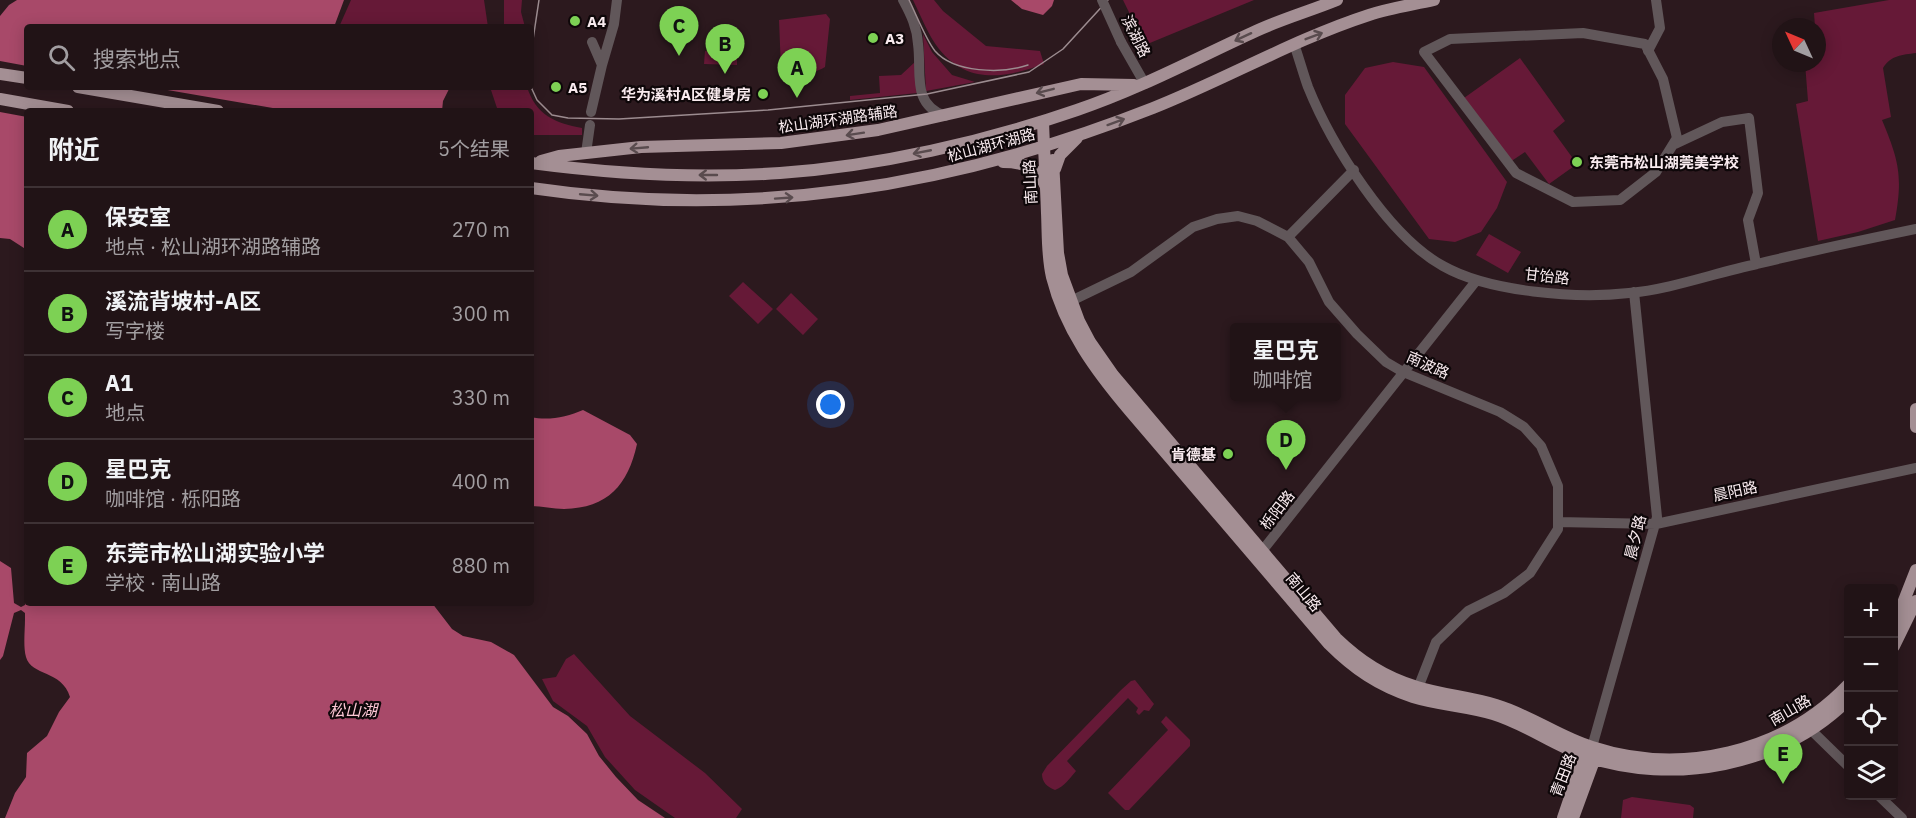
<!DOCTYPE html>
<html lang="zh">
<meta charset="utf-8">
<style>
:root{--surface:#211316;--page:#2d2023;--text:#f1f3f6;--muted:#a29ea1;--line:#3e3235;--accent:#7dd154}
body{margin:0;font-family:"IBM Plex Sans","Noto Sans SC",sans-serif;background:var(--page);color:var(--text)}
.controls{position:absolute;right:18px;bottom:18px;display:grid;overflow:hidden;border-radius:6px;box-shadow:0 3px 15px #0003}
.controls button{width:54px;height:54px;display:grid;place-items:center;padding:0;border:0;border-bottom:2px solid var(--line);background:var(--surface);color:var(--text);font:30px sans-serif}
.compass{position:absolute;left:1772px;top:18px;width:54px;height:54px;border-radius:50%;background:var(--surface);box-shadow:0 3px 15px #0003;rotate:314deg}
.you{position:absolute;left:831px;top:405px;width:21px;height:21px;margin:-15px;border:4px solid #fff;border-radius:50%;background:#1a73e8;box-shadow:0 0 0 9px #1a73e833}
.badge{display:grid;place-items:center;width:39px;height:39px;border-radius:50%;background:var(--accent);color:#111;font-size:20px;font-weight:700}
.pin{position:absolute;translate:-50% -50px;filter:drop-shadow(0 2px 3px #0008)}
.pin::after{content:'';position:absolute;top:32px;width:21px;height:18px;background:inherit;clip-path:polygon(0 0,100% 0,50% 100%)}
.popup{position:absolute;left:1230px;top:323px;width:111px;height:78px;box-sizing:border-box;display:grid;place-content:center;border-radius:6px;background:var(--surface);filter:drop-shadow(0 2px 4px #0005);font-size:20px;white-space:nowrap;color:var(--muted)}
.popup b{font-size:22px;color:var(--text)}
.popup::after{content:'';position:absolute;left:50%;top:100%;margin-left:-12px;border:12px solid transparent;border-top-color:var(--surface)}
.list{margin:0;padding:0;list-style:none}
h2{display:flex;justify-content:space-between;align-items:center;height:78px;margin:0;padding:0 24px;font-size:26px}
h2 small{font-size:20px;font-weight:400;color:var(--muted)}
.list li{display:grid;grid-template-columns:39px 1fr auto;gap:18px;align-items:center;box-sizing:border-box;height:84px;padding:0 24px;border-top:2px solid var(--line)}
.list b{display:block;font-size:22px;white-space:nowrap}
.list p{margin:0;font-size:20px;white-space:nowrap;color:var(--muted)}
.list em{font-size:20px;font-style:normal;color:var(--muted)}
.icon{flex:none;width:33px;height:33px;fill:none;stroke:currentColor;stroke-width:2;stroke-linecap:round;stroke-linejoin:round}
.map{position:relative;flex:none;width:1916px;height:818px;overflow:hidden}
.search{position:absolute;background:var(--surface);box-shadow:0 3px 15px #0003;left:24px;top:24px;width:510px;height:66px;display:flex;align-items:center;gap:15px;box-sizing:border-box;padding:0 21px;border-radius:6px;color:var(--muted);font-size:22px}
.panel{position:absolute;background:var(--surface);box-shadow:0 3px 15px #0003;left:24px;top:108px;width:510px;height:498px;border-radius:6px}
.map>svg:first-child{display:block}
</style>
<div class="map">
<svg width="1916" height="818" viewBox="0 0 1916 818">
<rect width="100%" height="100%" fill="#2c191e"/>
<!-- green -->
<path fill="#661937" d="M351 0H484L488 27H339Z
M504 0H522L521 12 525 27H504Z
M913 0H934L943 11 986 46 1040 51 1044 64C1005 78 968 85 939 49 928 35 921 16 913 0Z
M1123 0H1254L1145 45Z
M1889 0H1916V53C1902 55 1891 55 1883 68L1891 117 1882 120C1899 161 1903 176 1895 220L1858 232 1818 241 1796 104 1808 101 1805 63H1817V27H1815L1814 13Z
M826 14 830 19 825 67C815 73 794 78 783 74L781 69 779 20Z
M923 34 932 52 952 75 975 82 926 91Z
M705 51 737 53V65L704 64Z
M1520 58 1565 121 1553 131 1577 164 1549 184 1525 152 1510 162 1464 98Z
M916 61 917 93 850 100V96L880 93 879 76 901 75Z
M1393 62 1424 67 1507 182 1497 208 1481 232 1455 242 1429 239 1345 124V95L1365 68Z
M490 87H527C536 115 555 123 582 128V135H531V111H498Z
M1489 234 1521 252 1508 273 1476 255Z
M743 282 773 309 758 324 729 296Z
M791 293 818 319 803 335 776 309Z
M574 654 630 716 705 773 742 809 736 818H675L635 790 605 757 587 726 553 701 542 679 556 677 566 659Z
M1135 680 1154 704 1149 711 1144 710 1139 715 1136 712 1138 708 1128 698 1067 761 1076 771C1070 778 1064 787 1055 790 1047 787 1042 782 1042 774L1047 766 1121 690 1131 681Z
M1166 716 1190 740V746L1129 810H1125L1108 793 1168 730 1161 722Z
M1632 797 1690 805 1694 808 1693 818H1621L1623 800Z"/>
<!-- water -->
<path fill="#a84969" d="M17 0H344L334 27H27V87H450L443 101 442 111H27V250L10 239 0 238V16L9 5Z
M1011 0H1054L1052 6 1043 15 1022 9Z
M583 410 630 435 637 444C628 485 608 508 564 509 553 509 542 506 531 506V417C548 421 567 417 583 410Z
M0 561 11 568 14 603 21 607 25 605 27 600V603H432L452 629 463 636 491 642 514 655 553 707 568 716 587 734 599 756 616 777 638 800 665 818H5L15 793 26 777 27 753 47 736 59 712 70 697C62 670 31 676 26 657 23 646 25 631 25 619V613L21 610 14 613 3 656 0 660Z"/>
<!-- pier -->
<path fill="#2c191e" d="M0 61 27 66V87H150L290 111H27V117L0 112Z"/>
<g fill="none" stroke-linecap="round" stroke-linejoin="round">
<!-- minor -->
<path stroke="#61575a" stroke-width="10" d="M903 0C911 15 917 27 918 44 922 73 911 104 945 116
M1583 33 1645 44 1663 79 1677 138 1656 172 1620 200 1573 202 1516 173 1424 52 1450 39Z
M592 42 602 65
M1121 42 1145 84
M1294 44C1299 58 1303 73 1308 87 1331 144 1388 236 1443 266 1489 292 1576 299 1629 293 1672 289 1714 273 1757 264 1810 251 1863 240 1916 229
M1648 51 1660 28 1656 0
M591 112 602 65 614 24 617 0
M1675 144 1722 122 1749 118 1758 193 1748 220 1756 264
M586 153 590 125
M1288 237 1354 170
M1071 301 1131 272 1193 227 1217 219 1238 216 1257 221 1288 237 1309 262 1329 302 1357 334 1386 362 1403 372 1500 412 1524 427 1541 446 1558 486V529L1530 573 1504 593 1468 611 1436 642 1418 688
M1558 522 1656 524 1916 468
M1258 556 1476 281
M1807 723 1810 729 1848 766
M1592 747 1657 517 1634 292
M1879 796 1902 818"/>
<!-- major -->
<path stroke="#a48f94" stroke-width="12" d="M0 74 27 78
M78 87 218 111
M0 99 68 111
M1043 121C1044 152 1046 182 1047 213 1048 234 1047 256 1052 277 1065 329 1096 371 1130 411L1329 644C1354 669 1379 686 1413 697 1439 705 1467 706 1493 714 1526 724 1553 745 1585 756 1673 786 1781 766 1848 700
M1053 160 1058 253 1062 275 1079 321 1090 342 1113 375 1336 638C1360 661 1384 677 1417 687 1443 695 1470 697 1496 705 1530 715 1559 737 1592 747 1681 776 1783 753 1848 685
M541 161 559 156 641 147 781 143 878 130 1081 84 1134 85
M1003 162C1021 162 1037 166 1045 185
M531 163C614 174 697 179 780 173 879 166 984 142 1077 110 1139 89 1197 58 1256 31 1282 19 1310 11 1337 0
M1055 169 1060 155 1077 138
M531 188C748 220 950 188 1153 108 1226 79 1295 39 1369 15 1390 8 1412 5 1434 0
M1916 409V427
M1894 626 1916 570
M1894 646 1916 601
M1563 818 1584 756 1589 750
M1573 818 1595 758 1593 751"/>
<!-- tram -->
<path stroke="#9c8c90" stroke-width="1.5" d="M909 0C916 14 926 40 935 51 954 73 1002 74 1028 65
M531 53 539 0
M531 87 537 100 552 115 568 118 619 119 768 110 927 94 1029 72 1063 49 1108 0"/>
<!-- minor-bridge -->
<path stroke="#61575a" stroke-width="10" d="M1102 0 1121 42"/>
</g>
<!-- one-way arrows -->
<defs><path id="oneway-shaft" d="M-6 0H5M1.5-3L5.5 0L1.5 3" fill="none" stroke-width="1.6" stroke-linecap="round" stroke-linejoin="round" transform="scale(1.5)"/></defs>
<g stroke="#594b4e">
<use href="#oneway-shaft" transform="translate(1314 36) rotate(-21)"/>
<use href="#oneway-shaft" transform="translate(1243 37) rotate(155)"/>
<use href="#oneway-shaft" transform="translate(1045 91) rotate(166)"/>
<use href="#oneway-shaft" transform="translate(1116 122) rotate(-20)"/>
<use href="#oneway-shaft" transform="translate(855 134) rotate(171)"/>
<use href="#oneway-shaft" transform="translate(639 148) rotate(175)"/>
<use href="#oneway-shaft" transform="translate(922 152) rotate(169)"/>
<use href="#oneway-shaft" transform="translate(708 175) rotate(180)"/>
<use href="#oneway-shaft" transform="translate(589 195) rotate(5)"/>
<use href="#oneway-shaft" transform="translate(784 198) rotate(-4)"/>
</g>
<!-- markers -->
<g fill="#7dd154" stroke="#0e0709" stroke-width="2">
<circle cx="575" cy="21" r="6"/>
<circle cx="873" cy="38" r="6"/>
<circle cx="556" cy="87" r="6"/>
<circle cx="763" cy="94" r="6"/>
<circle cx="1577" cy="162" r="6"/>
<circle cx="1228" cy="454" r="6"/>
</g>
<g text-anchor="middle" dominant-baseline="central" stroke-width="4.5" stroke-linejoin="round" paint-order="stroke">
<!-- poi labels -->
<g font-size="15" font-weight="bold" fill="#f9ebef" stroke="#0e0709" text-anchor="start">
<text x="587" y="21">A4</text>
<text x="885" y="38">A3</text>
<text x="568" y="87">A5</text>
<text x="751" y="94" text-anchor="end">华为溪村A区健身房</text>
<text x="1589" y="162">东莞市松山湖莞美学校</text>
<text x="1216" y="454" text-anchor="end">肯德基</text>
</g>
<!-- street labels -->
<g font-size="15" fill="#f9ebef" stroke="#0e0709">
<text transform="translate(1136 36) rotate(63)">滨湖路</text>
<text transform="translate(838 119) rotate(-8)">松山湖环湖路辅路</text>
<text transform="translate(991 145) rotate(-15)">松山湖环湖路</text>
<text transform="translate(1030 182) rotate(-93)">南山路</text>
<text transform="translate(1547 276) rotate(6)">甘饴路</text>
<text transform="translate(1428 365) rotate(24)">南波路</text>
<text transform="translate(1735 491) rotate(-12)">晨阳路</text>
<text transform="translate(1277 510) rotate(-52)">栎阳路</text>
<text transform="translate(1635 537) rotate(-76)">晨夕路</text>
<text transform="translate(1304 592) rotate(50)">南山路</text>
<text transform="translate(1790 710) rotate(-30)">南山路</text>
<text transform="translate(1563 775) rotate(-69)">青田路</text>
</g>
<!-- water labels -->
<g font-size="16" font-style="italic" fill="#fcc6d4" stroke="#0e0709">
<text x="353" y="710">松山湖</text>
</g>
</g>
</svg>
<div class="controls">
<button>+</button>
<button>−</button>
<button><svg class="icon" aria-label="locate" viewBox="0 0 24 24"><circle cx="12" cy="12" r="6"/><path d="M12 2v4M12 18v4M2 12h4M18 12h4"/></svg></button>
<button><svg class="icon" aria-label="layers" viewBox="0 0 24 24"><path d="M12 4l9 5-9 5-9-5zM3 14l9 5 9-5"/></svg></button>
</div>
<svg class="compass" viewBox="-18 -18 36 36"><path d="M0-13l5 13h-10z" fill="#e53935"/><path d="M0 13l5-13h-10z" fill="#a29ea1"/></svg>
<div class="you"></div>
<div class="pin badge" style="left:797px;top:98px">A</div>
<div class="pin badge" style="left:725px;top:74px">B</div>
<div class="pin badge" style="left:679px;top:56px">C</div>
<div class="pin badge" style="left:1286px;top:470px">D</div>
<div class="popup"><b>星巴克</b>咖啡馆</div>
<div class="pin badge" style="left:1783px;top:784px">E</div>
<div class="search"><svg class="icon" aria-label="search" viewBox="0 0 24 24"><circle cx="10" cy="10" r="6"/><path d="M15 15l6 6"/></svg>搜索地点</div>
<section class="panel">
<h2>附近<small>5个结果</small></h2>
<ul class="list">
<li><span class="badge">A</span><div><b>保安室</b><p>地点 · 松山湖环湖路辅路</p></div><em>270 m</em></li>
<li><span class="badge">B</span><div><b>溪流背坡村-A区</b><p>写字楼</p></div><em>300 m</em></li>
<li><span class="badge">C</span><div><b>A1</b><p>地点</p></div><em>330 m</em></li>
<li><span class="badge">D</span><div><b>星巴克</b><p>咖啡馆 · 栎阳路</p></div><em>400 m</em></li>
<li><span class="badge">E</span><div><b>东莞市松山湖实验小学</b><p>学校 · 南山路</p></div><em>880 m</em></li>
</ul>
</section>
</div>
